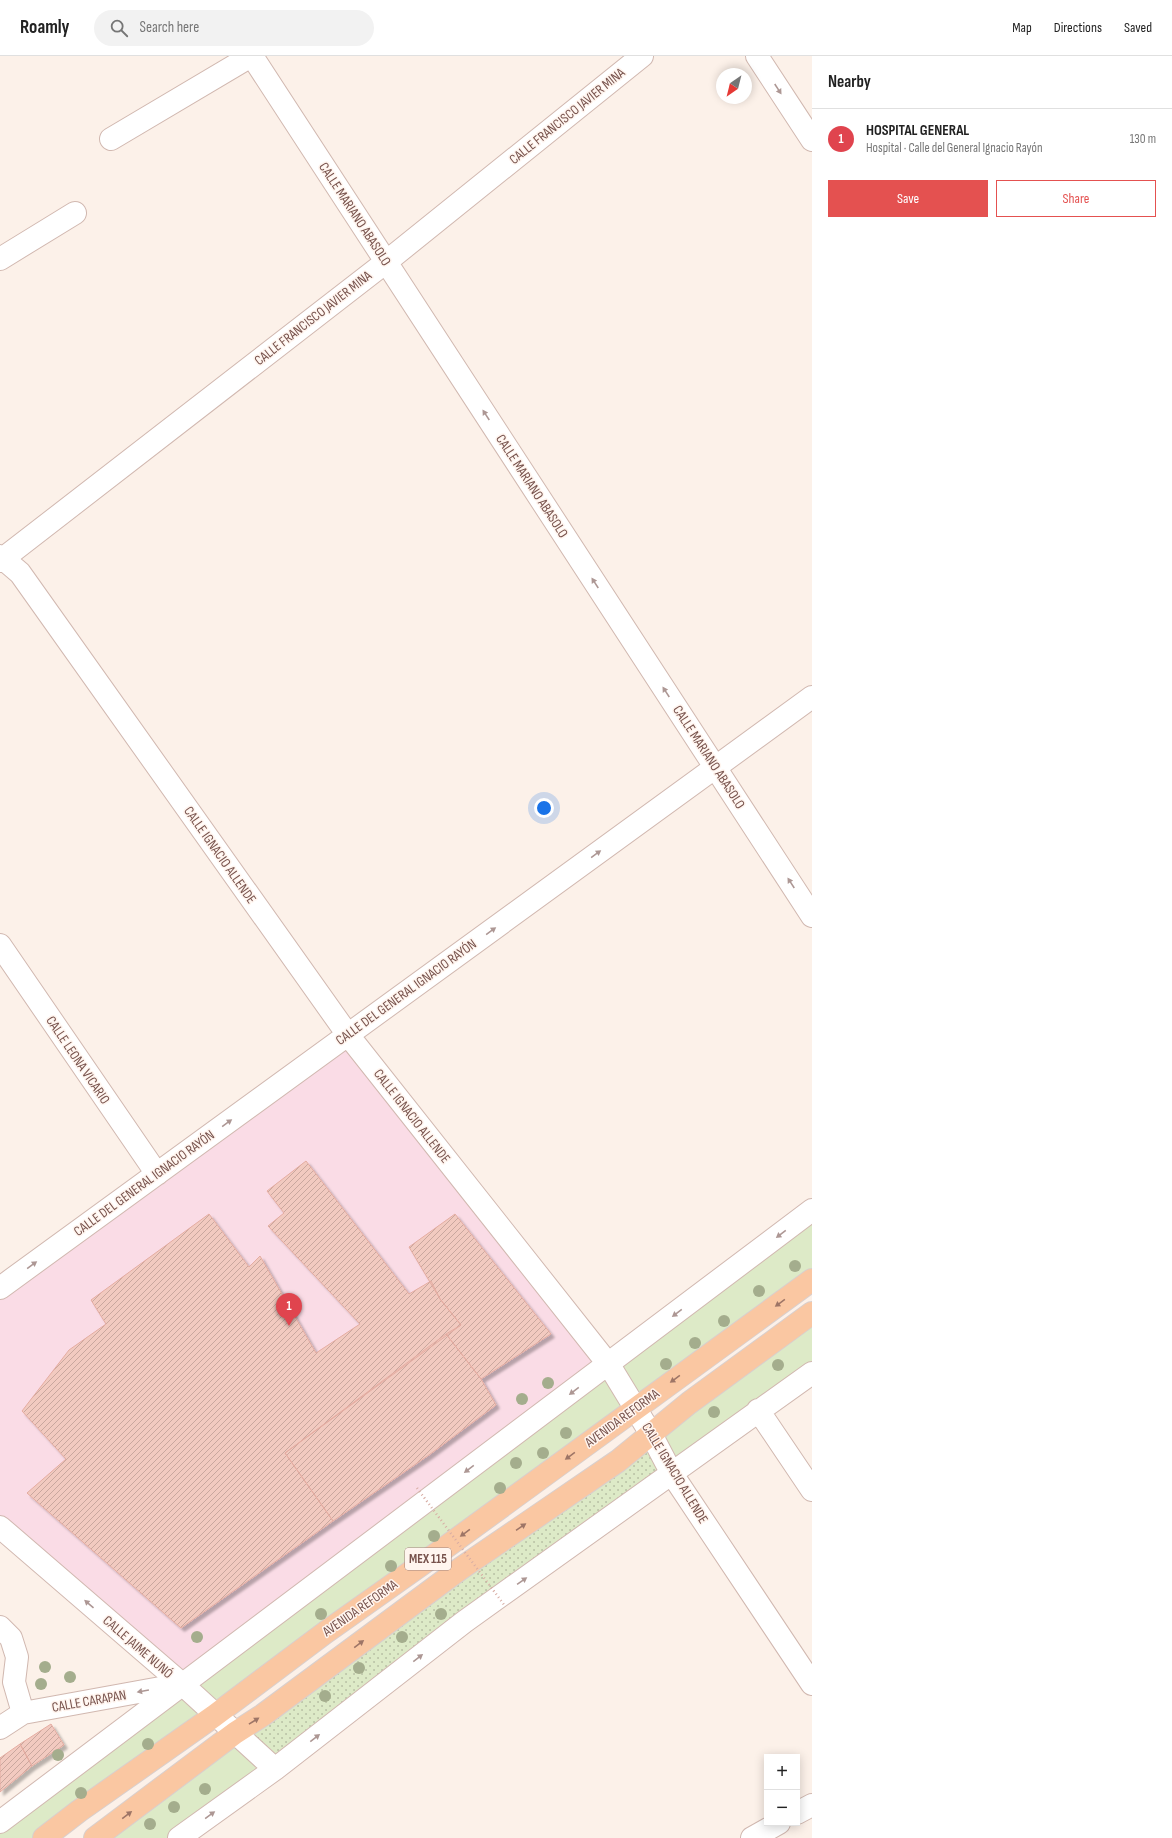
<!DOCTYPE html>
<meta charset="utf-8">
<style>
:root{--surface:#fff;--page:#f2f2f2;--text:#222;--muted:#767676;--line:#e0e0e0;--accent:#e45150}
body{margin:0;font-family:"Sofia Sans Condensed",sans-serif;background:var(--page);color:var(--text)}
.controls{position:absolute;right:12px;bottom:12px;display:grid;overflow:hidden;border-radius:0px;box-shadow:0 2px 10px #0003}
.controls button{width:36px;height:36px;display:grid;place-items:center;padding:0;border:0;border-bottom:1px solid var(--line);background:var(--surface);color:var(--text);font:20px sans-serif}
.compass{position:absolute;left:716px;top:12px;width:36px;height:36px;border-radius:50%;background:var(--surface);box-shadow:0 2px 10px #0003;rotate:215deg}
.you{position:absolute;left:544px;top:752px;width:14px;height:14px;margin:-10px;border:3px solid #fff;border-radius:50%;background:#1a73e8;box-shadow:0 0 0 6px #1a73e833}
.badge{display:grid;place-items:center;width:26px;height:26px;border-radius:50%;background:var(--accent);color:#fff;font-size:13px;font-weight:700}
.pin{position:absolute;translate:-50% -33px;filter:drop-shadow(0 1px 2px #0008)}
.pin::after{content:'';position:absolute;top:21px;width:14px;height:12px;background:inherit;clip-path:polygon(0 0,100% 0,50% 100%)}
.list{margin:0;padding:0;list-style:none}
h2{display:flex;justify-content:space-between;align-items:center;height:52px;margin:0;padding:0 16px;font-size:17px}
h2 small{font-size:13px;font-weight:400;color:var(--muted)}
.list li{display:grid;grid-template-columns:26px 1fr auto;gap:12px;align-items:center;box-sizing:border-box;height:60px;padding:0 16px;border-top:1px solid var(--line)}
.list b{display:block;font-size:15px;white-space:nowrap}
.list p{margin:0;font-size:13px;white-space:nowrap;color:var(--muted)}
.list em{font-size:13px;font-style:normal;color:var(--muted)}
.actions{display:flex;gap:8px;padding:12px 16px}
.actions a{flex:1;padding:9px 0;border:1px solid var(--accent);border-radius:0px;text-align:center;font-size:14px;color:var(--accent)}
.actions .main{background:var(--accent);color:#fff}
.icon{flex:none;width:22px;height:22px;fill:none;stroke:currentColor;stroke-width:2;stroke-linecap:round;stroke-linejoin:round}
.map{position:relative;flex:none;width:812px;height:1782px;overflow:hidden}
header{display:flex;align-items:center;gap:24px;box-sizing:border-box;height:56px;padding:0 20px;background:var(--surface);border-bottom:1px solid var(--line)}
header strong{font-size:19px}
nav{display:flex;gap:22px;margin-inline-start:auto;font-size:14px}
.search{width:280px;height:36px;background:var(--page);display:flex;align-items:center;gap:10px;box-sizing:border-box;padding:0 14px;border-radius:22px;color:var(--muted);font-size:15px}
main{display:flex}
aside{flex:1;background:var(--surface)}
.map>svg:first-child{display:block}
</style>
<header>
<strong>Roamly</strong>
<div class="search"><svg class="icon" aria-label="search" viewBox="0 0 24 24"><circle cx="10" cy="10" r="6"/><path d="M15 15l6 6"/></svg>Search here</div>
<nav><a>Map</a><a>Directions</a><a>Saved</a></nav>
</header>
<main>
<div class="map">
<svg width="812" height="1782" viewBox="0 0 812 1782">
<defs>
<pattern id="park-dots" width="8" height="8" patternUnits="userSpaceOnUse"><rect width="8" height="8" fill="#ddeac7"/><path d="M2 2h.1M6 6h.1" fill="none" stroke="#b8c0a4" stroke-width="1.8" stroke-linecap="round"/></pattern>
<pattern id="building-hatch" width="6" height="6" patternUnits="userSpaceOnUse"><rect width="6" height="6" fill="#f2cac0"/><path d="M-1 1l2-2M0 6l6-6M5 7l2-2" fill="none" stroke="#c9a79e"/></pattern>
<filter id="shadow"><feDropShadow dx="3.5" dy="3.5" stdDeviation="1" flood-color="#0004"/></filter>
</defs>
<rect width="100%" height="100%" fill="#fcf1e9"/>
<!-- medical -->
<path fill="#fadce6" d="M348 979 609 1309 182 1628 0 1471V1232Z"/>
<!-- grass -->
<path fill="#ddeac7" d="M812 1154V1224L50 1782H0V1766Z
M812 1257V1317L672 1418 651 1378Z
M235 1677 275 1713 179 1782H93Z"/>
<!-- park -->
<path fill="url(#park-dots)" d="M651 1378 672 1418 275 1713 235 1677Z"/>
<!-- building -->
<path fill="url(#building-hatch)" stroke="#e4aca1" filter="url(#shadow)" d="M306 1105 409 1238 431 1225 440 1243 461 1269 285 1397 333 1465 181 1572 27 1437 66 1403 22 1355 69 1294 106 1268 91 1244 209 1158 249 1211 260 1200 316 1297 360 1268 268 1170 284 1157 267 1135Z
M455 1158 551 1278 481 1323 446 1278 461 1269 440 1243 409 1191Z
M446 1278 481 1323 496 1349 429 1399 333 1465 285 1397Z
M51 1668 64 1689 32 1710 20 1688Z
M20 1688 32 1710 0 1736V1702Z"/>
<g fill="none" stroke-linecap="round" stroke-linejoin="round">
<defs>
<path id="minor" d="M252 0 812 860
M757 0 812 84
M111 83 251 0
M0 203 75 157
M0 500 20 517 348 979 609 1309 651 1378 672 1418 812 1628
M0 505 386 206 642 0
M0 889 157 1118
M0 1232 812 641
M758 1354 812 1434
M0 1471 182 1628 275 1713
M0 1571 11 1582 17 1601 14 1626 23 1657
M0 1672 23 1657 177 1629
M797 1757 812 1749
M0 1766 812 1154
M179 1782 275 1713 464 1566 812 1317
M752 1782 779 1767"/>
<path id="major" d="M44 1782 79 1755 214 1660 326 1576 446 1491 812 1224
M95 1782 235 1677 263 1659 460 1513 618 1405 689 1347 812 1257"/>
</defs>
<!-- minor casing -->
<use href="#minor" stroke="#d1b8b0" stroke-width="24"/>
<!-- major casing -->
<use href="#major" stroke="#d9cfcd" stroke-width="24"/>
<!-- minor -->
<use href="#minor" stroke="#fff" stroke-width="22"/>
<!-- major -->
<use href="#major" stroke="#fac7a2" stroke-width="22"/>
<!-- path-bridge -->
<path stroke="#d7aca3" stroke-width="2.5" stroke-dasharray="1 3" stroke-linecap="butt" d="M417 1432 505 1550"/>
</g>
<!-- trees -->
<g fill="#a4ad8d">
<circle cx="795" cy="1210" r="6"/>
<circle cx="759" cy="1235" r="6"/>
<circle cx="724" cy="1265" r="6"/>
<circle cx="695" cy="1287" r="6"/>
<circle cx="666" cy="1308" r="6"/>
<circle cx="778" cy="1309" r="6"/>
<circle cx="548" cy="1327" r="6"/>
<circle cx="522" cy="1343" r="6"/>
<circle cx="714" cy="1356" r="6"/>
<circle cx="566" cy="1377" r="6"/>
<circle cx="543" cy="1397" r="6"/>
<circle cx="516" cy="1407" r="6"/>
<circle cx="500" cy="1432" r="6"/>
<circle cx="434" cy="1480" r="6"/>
<circle cx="391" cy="1510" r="6"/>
<circle cx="321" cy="1558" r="6"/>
<circle cx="441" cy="1558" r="6"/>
<circle cx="197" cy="1581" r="6"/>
<circle cx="402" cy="1581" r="6"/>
<circle cx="45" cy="1611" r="6"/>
<circle cx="359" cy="1612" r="6"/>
<circle cx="70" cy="1621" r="6"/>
<circle cx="41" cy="1628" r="6"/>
<circle cx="325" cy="1640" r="6"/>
<circle cx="148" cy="1688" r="6"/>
<circle cx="58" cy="1699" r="6"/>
<circle cx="205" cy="1733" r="6"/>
<circle cx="81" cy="1737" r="6"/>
<circle cx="174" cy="1751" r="6"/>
<circle cx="150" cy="1768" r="6"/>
</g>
<!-- one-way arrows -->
<defs><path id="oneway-solid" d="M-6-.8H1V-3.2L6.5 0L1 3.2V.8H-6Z"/></defs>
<g fill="#ad9794">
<use href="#oneway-solid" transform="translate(778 33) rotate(57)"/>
<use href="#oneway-solid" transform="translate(486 359) rotate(-123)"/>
<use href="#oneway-solid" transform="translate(595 527) rotate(-123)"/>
<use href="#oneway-solid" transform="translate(666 636) rotate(-123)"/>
<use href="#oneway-solid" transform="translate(596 798) rotate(-36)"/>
<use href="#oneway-solid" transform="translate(791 827) rotate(-123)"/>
<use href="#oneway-solid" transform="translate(491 875) rotate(-36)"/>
<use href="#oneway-solid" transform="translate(227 1067) rotate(-36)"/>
<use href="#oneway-solid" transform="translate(781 1178) rotate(143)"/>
<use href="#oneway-solid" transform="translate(32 1209) rotate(-36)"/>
<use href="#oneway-solid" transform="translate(677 1257) rotate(143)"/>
<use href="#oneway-solid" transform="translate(574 1335) rotate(143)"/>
<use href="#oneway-solid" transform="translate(469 1413) rotate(143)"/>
<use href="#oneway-solid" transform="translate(522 1525) rotate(-35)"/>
<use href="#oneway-solid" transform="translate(89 1548) rotate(-139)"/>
<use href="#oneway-solid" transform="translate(418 1602) rotate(-38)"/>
<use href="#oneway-solid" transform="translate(143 1635) rotate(170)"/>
<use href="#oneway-solid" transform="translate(315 1682) rotate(-38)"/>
<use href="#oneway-solid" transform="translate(210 1759) rotate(-36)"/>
</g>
<g fill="#9e7566">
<use href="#oneway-solid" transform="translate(780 1247) rotate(144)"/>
<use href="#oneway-solid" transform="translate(675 1323) rotate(144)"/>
<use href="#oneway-solid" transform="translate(570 1400) rotate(144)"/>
<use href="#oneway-solid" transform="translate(521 1471) rotate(-34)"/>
<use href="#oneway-solid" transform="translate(465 1477) rotate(144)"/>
<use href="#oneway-solid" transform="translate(359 1588) rotate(-37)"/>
<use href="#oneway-solid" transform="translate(254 1665) rotate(-32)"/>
<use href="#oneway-solid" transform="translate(127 1759) rotate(-37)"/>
</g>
<g text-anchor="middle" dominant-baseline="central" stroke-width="3" stroke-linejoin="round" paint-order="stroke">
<!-- shield labels -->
<rect fill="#fff5ef" stroke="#a0837d" stroke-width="1" x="405" y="1492" width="46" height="22" rx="3"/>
<g font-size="13" font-weight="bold" fill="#77524c">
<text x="428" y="1503">MEX 115</text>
</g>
<!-- street labels -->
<g font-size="14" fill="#77524c" stroke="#fff5ef">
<text transform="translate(567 60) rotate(-39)">CALLE FRANCISCO JAVIER MINA</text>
<text transform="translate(355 158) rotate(57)">CALLE MARIANO ABASOLO</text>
<text transform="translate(313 262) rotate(-38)">CALLE FRANCISCO JAVIER MINA</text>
<text transform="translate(532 430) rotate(57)">CALLE MARIANO ABASOLO</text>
<text transform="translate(709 701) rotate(57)">CALLE MARIANO ABASOLO</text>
<text transform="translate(220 799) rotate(55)">CALLE IGNACIO ALLENDE</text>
<text transform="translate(406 936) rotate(-36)">CALLE DEL GENERAL IGNACIO RAYÓN</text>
<text transform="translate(78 1004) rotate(56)">CALLE LEONA VICARIO</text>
<text transform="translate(412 1060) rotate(52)">CALLE IGNACIO ALLENDE</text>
<text transform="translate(144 1127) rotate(-36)">CALLE DEL GENERAL IGNACIO RAYÓN</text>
<text transform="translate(622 1362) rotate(-36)">AVENIDA REFORMA</text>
<text transform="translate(675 1417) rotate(59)">CALLE IGNACIO ALLENDE</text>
<text transform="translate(360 1552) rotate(-35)">AVENIDA REFORMA</text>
<text transform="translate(138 1591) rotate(41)">CALLE JAIME NUNÓ</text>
<text transform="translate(89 1645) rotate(-10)">CALLE CARAPAN</text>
</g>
</g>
</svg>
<div class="controls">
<button>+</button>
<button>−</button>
</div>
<svg class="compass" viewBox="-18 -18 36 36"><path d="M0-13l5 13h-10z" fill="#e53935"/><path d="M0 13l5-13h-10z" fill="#767676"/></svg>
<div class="you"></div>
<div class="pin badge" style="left:289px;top:1270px;background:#e0444e">1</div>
</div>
<aside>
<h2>Nearby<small></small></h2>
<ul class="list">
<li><span class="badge" style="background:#e0444e">1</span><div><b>HOSPITAL GENERAL</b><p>Hospital · Calle del General Ignacio Rayón</p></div><em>130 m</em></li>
</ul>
<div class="actions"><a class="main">Save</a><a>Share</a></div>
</aside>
</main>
